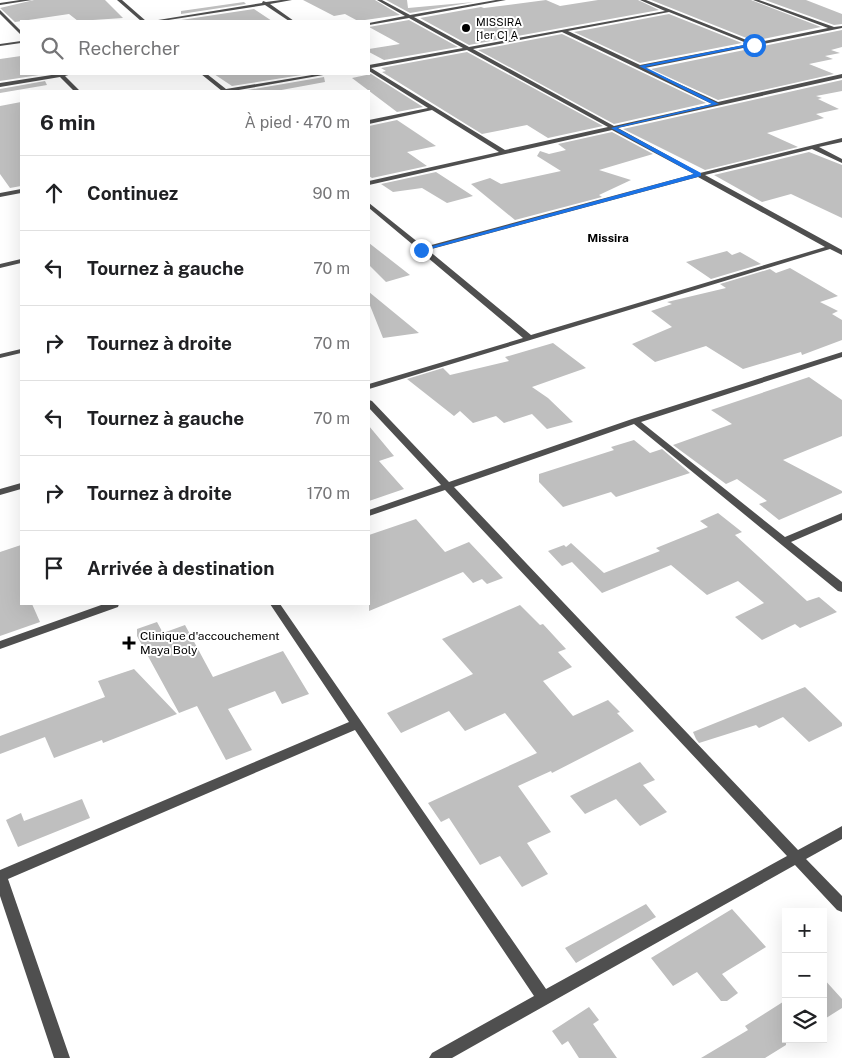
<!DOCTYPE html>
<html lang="fr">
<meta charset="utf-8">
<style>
:root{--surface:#fff;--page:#f2f2f2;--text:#202124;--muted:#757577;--line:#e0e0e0}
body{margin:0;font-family:"Public Sans",sans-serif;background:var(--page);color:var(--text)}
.controls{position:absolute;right:15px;bottom:15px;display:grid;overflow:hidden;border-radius:0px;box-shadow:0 5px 20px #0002}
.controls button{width:45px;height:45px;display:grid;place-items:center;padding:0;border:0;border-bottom:1px solid var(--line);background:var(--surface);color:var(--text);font:25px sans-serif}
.stop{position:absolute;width:15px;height:15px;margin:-11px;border:4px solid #1a73e8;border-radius:50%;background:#fff}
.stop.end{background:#1a73e8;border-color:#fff;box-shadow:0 1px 5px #0008}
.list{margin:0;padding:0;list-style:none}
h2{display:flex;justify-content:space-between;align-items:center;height:65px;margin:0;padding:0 20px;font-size:21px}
h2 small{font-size:16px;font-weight:400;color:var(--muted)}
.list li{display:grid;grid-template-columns:32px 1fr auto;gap:15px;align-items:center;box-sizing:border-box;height:75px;padding:0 20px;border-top:1px solid var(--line)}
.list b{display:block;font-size:19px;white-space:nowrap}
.list em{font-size:16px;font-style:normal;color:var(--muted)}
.icon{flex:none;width:28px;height:28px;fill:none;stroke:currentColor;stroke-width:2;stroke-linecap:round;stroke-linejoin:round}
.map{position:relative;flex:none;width:842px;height:1058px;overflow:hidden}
.search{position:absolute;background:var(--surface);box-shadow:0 5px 20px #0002;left:20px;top:20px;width:350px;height:55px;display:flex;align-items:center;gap:12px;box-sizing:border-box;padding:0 18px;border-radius:0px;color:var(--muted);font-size:19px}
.panel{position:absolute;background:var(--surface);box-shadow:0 5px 20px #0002;left:20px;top:90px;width:350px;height:515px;border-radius:0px}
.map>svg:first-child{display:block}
</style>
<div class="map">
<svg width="842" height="1058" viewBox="0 0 842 1058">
<rect width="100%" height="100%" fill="#fff"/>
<!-- building -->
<path fill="#bfbfbf" d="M34 0H105L123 18 78 21 69 14 15 22 0 8Z
M303 0H375L400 15 358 21 345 14 334 16Z
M386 0H407L408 8 474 2 410 13Z
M546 0 560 6 598 0H638L659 10 469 45 420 18 481 7 484 8Z
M651 0H751L821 27 754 41Z
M765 0H806L842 14V24L834 25Z
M244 2 246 4 181 14V11Z
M254 9 272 21H182L181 20Z
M669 14 742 43 640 63 574 32Z
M409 20 458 47 384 60 369 52V49L400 44 369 27Z
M842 30V47L831 50 840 53 825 56 833 59 809 64 834 74 718 100 651 69Z
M562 34 706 103 614 124 478 50Z
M467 52 603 126 548 138 527 125 482 134 382 72 386 71 381 68Z
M21 56V74L39 75 0 81V59Z
M214 74H308L232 86Z
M371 74 423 107 397 112 352 78Z
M324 77 325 82 276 91H242Z
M842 80V91L816 96 822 98 818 99 839 109 816 114 824 118 767 133 798 147 705 170 623 129Z
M45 81 47 85 0 93V89Z
M21 102V186L10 188 0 174V106Z
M397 120 436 146 407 152 427 166 372 178 369 176V126Z
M612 132 653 154 599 170 631 180 599 195 602 197 515 220 471 184 490 178 501 184 561 171 537 156 540 151 549 154 566 150 558 144Z
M809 152 842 165V218L791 194 762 202 714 175Z
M436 172 473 196 447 203 422 188 393 192 381 184Z
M369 243 410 275 386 282 369 265Z
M727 251 732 255 740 252 761 264 711 279 686 262Z
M790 268 838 296 820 302 838 311 832 314 842 320V340L802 355 801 352 743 369 706 346 655 362 632 344 672 327 651 311 672 304 667 302 726 288 720 284 770 269 776 273Z
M369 292 419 333 383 338 369 303Z
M553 343 586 368 532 387 548 398 573 422 547 429 532 414 504 423 496 416 473 423 460 411 454 416 407 379 443 368 450 375 509 361 505 357Z
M809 377 842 400V436L783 460 842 491V493L779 520 759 504 767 501 737 479 726 484 673 445 732 424 711 410Z
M369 426 394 456 379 461 404 489 369 501Z
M634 440 650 453 662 449 690 473 616 497 611 492 563 507 539 482V474L614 450 611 447Z
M718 513 742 532 735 535 807 601 819 597 837 612 800 628 795 624 762 640 735 617 764 603 738 581 707 595 671 565 602 593 572 562 562 566 548 551 564 545 566 547 571 543 604 573 660 551 656 548 708 527 700 521Z
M416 519 445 552 469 542 503 578 487 584 482 579 473 583 463 572 369 611V535Z
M21 545V604H32L40 622 0 636V552Z
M520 605 540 625 543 624 566 649 558 652 572 667 543 681 573 716 608 700 620 712 617 713 634 731 552 773 551 771 518 786 551 832 527 843 548 874 522 887 500 856 480 865 449 818 441 822 428 803 537 753 505 713 465 731 449 711 401 733 387 713 473 674 442 639Z
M157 622 163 633 185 625 213 677 283 651 309 694 282 704 275 691 228 709 252 750 226 760 197 706 179 713 137 636V629Z
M134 669 177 714 103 743 102 740 54 758 45 737 0 754V736L105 697 98 681Z
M805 687 842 723V726L809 742 783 717 759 728 756 725 699 743 696 739 693 732Z
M640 762 655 780 643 785 667 812 640 826 616 799 585 814 570 796Z
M82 799 90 818 18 847 6 820 21 813 24 821Z
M646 904 656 917 576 963 565 948Z
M732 909 766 947 722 974 738 993 727 1001H721L697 972 673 986 651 958Z
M823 978 842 999V1008L823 1020Z
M786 1000V1045L765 1058H701L748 1030 745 1026Z
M589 1007 599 1020 593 1024 617 1058H579L568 1041 562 1045 552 1031Z"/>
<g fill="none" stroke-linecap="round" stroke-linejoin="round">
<!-- minor -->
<path fill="#4f4f4f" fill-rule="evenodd" d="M20 0H32L0 5V3Z
M117 0H122L146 21H141Z
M281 0H292L270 4 294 21H289L265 5 162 21H152L262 3 263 1 266 2Z
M377 0H382L410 15 496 0H506L414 17 469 47 665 11 640 0H646L754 43 828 28 753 0H759L834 27 842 26V28L645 68 718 102 842 74V78L618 128 700 173 842 138V142L819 147 842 159V163L812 149 705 175 842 250V255L830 249 369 389V384L523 338 421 252H418V249L369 208V203L424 247 694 174 612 130 369 185V181L499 152 432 110 369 124V120L428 108 369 71V65L463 48 409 18 369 25V23L405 16ZM669 12 749 44 640 65 568 31ZM562 32 712 104 614 126 473 49ZM467 50 608 127 505 150 371 68ZM698 177 825 247 531 335 428 250Z
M0 10 21 31V35L0 14Z
M21 41V43L0 46V44Z
M58 74H72L65 76 80 91H74L60 77 0 87V83Z
M201 74H207L226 89 318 74H329L233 91H222Z
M21 189V193L0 197V193Z
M21 259V263L0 268V264Z
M21 349V353L0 358V354Z
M842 352V357L641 422 785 537 842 513V520L791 542 842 582V592L838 591 634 424 454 487 798 850 842 826V839L806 859 842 896V912L837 910 795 865 452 1058H429L432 1053 534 996 355 730 8 879 70 1058H54L0 896V870L349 722 270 604H280L546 989 787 856 445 490 369 516V510L441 485 369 408V400L372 401 449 482 632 419Z
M21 483V489L0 495V489Z
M104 604H119L118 607 0 649V641Z"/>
</g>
<!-- route -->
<path fill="#1a73e8" d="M754 43 755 45 645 67 719 104 617 128 701 173V176L423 251 418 250 694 174 611 128 712 104 639 66Z"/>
<!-- markers -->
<g fill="#000" stroke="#fff" stroke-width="2">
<circle cx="466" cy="28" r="5"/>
<path d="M126.5 635.5h5v5h5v5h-5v5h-5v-5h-5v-5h5z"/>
</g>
<g text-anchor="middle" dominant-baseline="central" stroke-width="4" stroke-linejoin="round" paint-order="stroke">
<!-- far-poi labels -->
<g font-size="11" fill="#000" stroke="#fff" text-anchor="start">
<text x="476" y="22">MISSIRA<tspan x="476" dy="13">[1er C] A</tspan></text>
</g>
<!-- far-quarter labels -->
<g font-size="12" font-weight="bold" fill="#000" stroke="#fff">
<text x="608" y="238">Missira</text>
</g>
<!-- poi labels -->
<g font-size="12" fill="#000" stroke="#fff" text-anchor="start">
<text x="140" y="636">Clinique d'accouchement<tspan x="140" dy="14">Maya Boly</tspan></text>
</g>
</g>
</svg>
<div class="controls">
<button>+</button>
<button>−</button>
<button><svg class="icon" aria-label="layers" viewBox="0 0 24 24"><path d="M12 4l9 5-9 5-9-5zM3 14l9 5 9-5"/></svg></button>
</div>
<div class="stop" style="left:754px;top:45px"></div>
<div class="stop end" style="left:421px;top:250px"></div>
<div class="search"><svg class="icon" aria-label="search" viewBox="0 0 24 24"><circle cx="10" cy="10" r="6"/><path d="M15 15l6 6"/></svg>Rechercher</div>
<section class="panel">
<h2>6 min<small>À pied · 470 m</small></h2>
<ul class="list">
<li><svg class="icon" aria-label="ahead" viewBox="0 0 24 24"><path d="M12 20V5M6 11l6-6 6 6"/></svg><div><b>Continuez</b></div><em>90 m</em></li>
<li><svg class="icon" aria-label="left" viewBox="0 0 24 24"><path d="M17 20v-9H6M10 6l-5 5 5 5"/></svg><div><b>Tournez à gauche</b></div><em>70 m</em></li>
<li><svg class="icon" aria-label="right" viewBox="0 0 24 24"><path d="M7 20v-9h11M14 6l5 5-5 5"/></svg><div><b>Tournez à droite</b></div><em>70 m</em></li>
<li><svg class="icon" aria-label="left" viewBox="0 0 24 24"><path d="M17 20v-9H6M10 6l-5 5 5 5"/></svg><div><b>Tournez à gauche</b></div><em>70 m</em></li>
<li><svg class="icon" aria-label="right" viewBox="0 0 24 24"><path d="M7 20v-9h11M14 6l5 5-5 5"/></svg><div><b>Tournez à droite</b></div><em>170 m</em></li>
<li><svg class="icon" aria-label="arrive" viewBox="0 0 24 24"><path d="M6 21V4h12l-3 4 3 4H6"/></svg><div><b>Arrivée à destination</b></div></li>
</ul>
</section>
</div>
